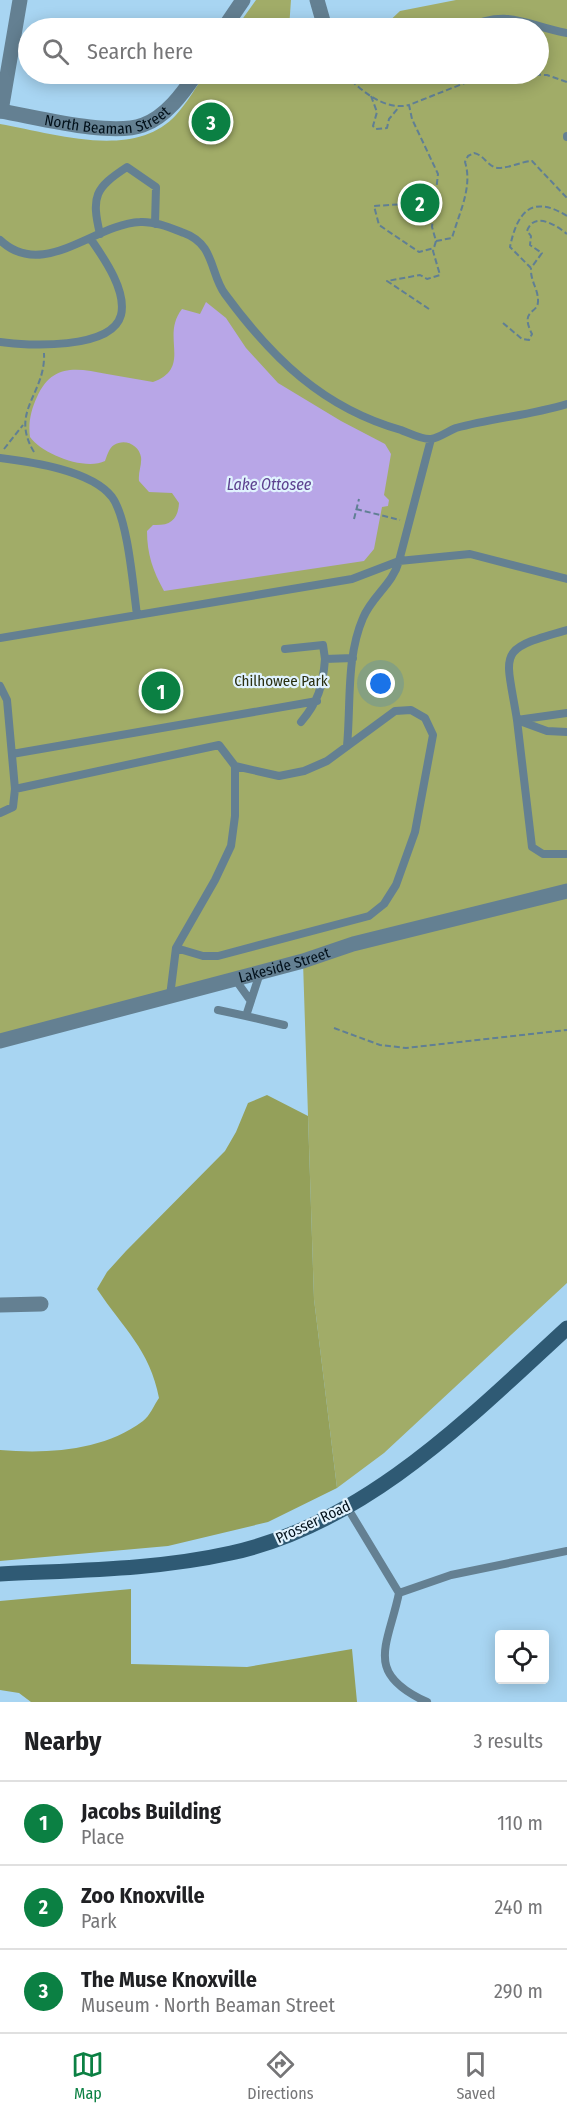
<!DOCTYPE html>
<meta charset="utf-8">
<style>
:root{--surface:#fff;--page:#f2f2f2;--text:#202124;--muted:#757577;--line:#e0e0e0;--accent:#0b8043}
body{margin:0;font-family:"Fira Sans Condensed",sans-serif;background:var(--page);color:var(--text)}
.controls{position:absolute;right:18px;bottom:18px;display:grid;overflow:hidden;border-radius:6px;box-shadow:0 3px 15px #0003}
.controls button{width:54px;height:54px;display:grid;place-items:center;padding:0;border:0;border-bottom:2px solid var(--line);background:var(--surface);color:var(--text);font:30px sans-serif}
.you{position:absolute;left:381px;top:684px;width:21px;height:21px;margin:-15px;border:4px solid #fff;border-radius:50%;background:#1a73e8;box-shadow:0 0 0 9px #1a73e833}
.badge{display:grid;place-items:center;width:39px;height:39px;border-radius:50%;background:var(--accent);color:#fff;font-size:20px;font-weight:700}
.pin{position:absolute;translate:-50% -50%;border:3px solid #fff;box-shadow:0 2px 6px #0006}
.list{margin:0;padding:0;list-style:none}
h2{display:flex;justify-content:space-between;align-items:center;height:78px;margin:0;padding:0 24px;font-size:26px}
h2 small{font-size:20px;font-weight:400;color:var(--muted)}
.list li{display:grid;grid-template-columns:39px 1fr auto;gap:18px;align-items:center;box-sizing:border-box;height:84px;padding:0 24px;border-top:2px solid var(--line)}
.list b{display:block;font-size:22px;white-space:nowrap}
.list p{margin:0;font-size:20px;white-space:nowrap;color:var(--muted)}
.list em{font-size:20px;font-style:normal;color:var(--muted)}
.icon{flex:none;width:33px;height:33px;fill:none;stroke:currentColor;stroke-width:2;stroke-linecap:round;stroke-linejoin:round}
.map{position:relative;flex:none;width:567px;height:1702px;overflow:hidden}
.search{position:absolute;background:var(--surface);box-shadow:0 3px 15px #0003;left:18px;right:18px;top:18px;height:66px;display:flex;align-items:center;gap:15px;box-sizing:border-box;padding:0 21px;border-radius:33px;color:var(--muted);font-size:22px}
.sheet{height:330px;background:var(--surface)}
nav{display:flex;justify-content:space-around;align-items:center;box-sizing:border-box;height:84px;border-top:2px solid var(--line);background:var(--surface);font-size:16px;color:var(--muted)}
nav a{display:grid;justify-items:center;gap:3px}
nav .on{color:var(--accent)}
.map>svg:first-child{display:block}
</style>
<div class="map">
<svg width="567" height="1702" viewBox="0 0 567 1702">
<rect width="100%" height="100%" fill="#a8d5f2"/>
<!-- green -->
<path fill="#a1ac68" d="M256 0H291L289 28H236Z
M456 0H567V1283L384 1453 337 1488 314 1299 303 962 0 1041V124C53 133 134 161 176 115 187 103 196 87 205 74H538V28H382L400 11Z"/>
<!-- forest -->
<path fill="#94a05a" d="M267 1095 308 1116 314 1299 337 1488 268 1522 168 1546 0 1561V1450C48 1454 103 1451 143 1421 150 1416 154 1405 159 1398 150 1350 123 1328 97 1289L107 1272 126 1251 225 1151 236 1132 248 1103Z
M131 1589V1664L247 1667 352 1649 357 1702H31L19 1693 0 1690V1601Z"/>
<!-- water -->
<path fill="#b8a6e7" d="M206 302 226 318 246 348 278 383 341 421 385 444 391 454 384 495 389 500 388 506 382 507 374 549 364 561 164 591C153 571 147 554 147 531L153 525C170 526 178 520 179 503L172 493 149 492 139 481C138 472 142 465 141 457 139 445 125 438 114 445 109 448 107 456 105 461 85 471 42 454 30 437 28 423 31 410 37 397 52 363 77 368 107 374 122 377 138 379 153 382 193 367 160 337 182 309L200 314Z"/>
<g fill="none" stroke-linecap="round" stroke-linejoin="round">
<!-- path -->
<path stroke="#607f94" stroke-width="2" stroke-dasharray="6 3" stroke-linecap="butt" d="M345 74C361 91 385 111 409 105
M517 74 547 75 567 82
M371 96 377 112 373 126 376 129 387 128 389 119 399 107
M434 202 374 206 379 225 419 252 434 248
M567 216C532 194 517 212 510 247L531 268 542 253 530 245 531 236 527 231C534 211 556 225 567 234
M436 241 452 238C459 213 473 187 465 162L468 156 474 153C483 155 486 163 494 167 503 171 522 161 532 161L567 198
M429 309 387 281 420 275 427 279 440 275 433 251 436 241 432 227 438 174 412 119 409 105 480 77 512 74
M503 323 522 339 529 340 532 334C519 308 539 315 538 300 538 289 530 280 531 268
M4 449 23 425
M34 452C9 411 46 394 44 353
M356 509 400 520
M354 519 359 499
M334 1028 380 1045 406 1048 567 1030"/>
<!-- lane -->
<path stroke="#648092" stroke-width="8" d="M408 22 432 28
M465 28C509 8 524 25 567 33
M567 136V137
M100 234C91 196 95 188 127 167L156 187 155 224
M0 240C43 281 94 224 140 222 155 221 171 228 184 233 215 244 210 274 225 294 272 358 323 408 401 430 409 433 423 440 431 439 439 438 448 431 456 428 493 418 531 415 567 404
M0 342C27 346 112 350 121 315 127 290 103 257 90 238
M0 458C31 462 91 470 112 497 128 519 133 586 137 615
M567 630C495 650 506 651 517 720L547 731 567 732
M0 638 352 579 399 561 431 439
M285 649 323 645 325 659
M0 686 7 700 15 789 219 745 235 766V816L231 846 215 880 176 948 170 996
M567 713 517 720 532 847 543 854H567
M301 722C318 702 323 686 325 659L353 658
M347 746C351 705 346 657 363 618 372 596 393 584 399 561L470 554 567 579
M12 754 317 701
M0 813 13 807 15 789
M176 948 203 956H218L369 916 384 904 396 885 415 832 433 735 425 718 411 710 395 711 327 761 304 771 279 776 235 766
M260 973 246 1016 284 1025
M235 979 250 1000
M218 1010 246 1016
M347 1507 399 1593C388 1646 363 1673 427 1702
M399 1593 451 1575 567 1551"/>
<!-- street -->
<g stroke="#648092" stroke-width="15">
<path d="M317 0 325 28"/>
<path d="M224 28 243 0"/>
<path id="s1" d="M0 111C36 117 111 137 143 125 166 117 183 93 196 74"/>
<path d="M1 111 20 0"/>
<path id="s2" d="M0 1041 303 961 353 944 567 891"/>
<path d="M0 1305 41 1304"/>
</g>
<!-- secondary -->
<path stroke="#2f5a74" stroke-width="15" d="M0 1574C77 1570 155 1570 231 1553 365 1524 469 1418 567 1328"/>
</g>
<g text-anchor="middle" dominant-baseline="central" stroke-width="4.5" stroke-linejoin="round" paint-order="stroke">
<!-- street labels -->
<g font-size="15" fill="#010f19" stroke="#e0f2fe">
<text stroke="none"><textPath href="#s1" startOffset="110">North Beaman Street</textPath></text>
<text stroke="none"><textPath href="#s2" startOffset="294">Lakeside Street</textPath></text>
<text transform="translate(313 1522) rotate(-25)">Prosser Road</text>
</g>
<!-- park labels -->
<g font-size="15" fill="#2a2f10" stroke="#e0f2fe">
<text x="281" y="681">Chilhowee Park</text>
</g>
<!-- water labels -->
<g font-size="16" font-style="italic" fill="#5d4290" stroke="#e0f2fe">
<text x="269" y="484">Lake Ottosee</text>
</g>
</g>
</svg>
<div class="controls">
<button><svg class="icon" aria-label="locate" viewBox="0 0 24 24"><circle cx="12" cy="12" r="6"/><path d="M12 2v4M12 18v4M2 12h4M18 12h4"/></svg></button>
</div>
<div class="you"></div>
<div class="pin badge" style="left:161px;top:691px">1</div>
<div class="pin badge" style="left:420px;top:203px">2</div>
<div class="pin badge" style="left:211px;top:122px">3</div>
<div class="search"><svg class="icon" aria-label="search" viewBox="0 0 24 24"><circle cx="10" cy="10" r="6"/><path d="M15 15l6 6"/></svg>Search here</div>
</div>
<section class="sheet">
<h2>Nearby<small>3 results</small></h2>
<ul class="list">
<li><span class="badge">1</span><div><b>Jacobs Building</b><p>Place</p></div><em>110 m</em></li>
<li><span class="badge">2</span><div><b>Zoo Knoxville</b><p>Park</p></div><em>240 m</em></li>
<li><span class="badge">3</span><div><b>The Muse Knoxville</b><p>Museum · North Beaman Street</p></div><em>290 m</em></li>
</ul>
</section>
<nav>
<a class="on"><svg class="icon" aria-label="map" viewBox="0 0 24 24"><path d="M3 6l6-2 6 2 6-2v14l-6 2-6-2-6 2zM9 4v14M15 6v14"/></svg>Map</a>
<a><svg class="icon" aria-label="directions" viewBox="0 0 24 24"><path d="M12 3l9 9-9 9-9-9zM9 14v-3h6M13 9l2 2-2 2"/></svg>Directions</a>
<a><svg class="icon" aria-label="saved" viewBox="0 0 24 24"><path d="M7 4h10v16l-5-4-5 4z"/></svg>Saved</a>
</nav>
